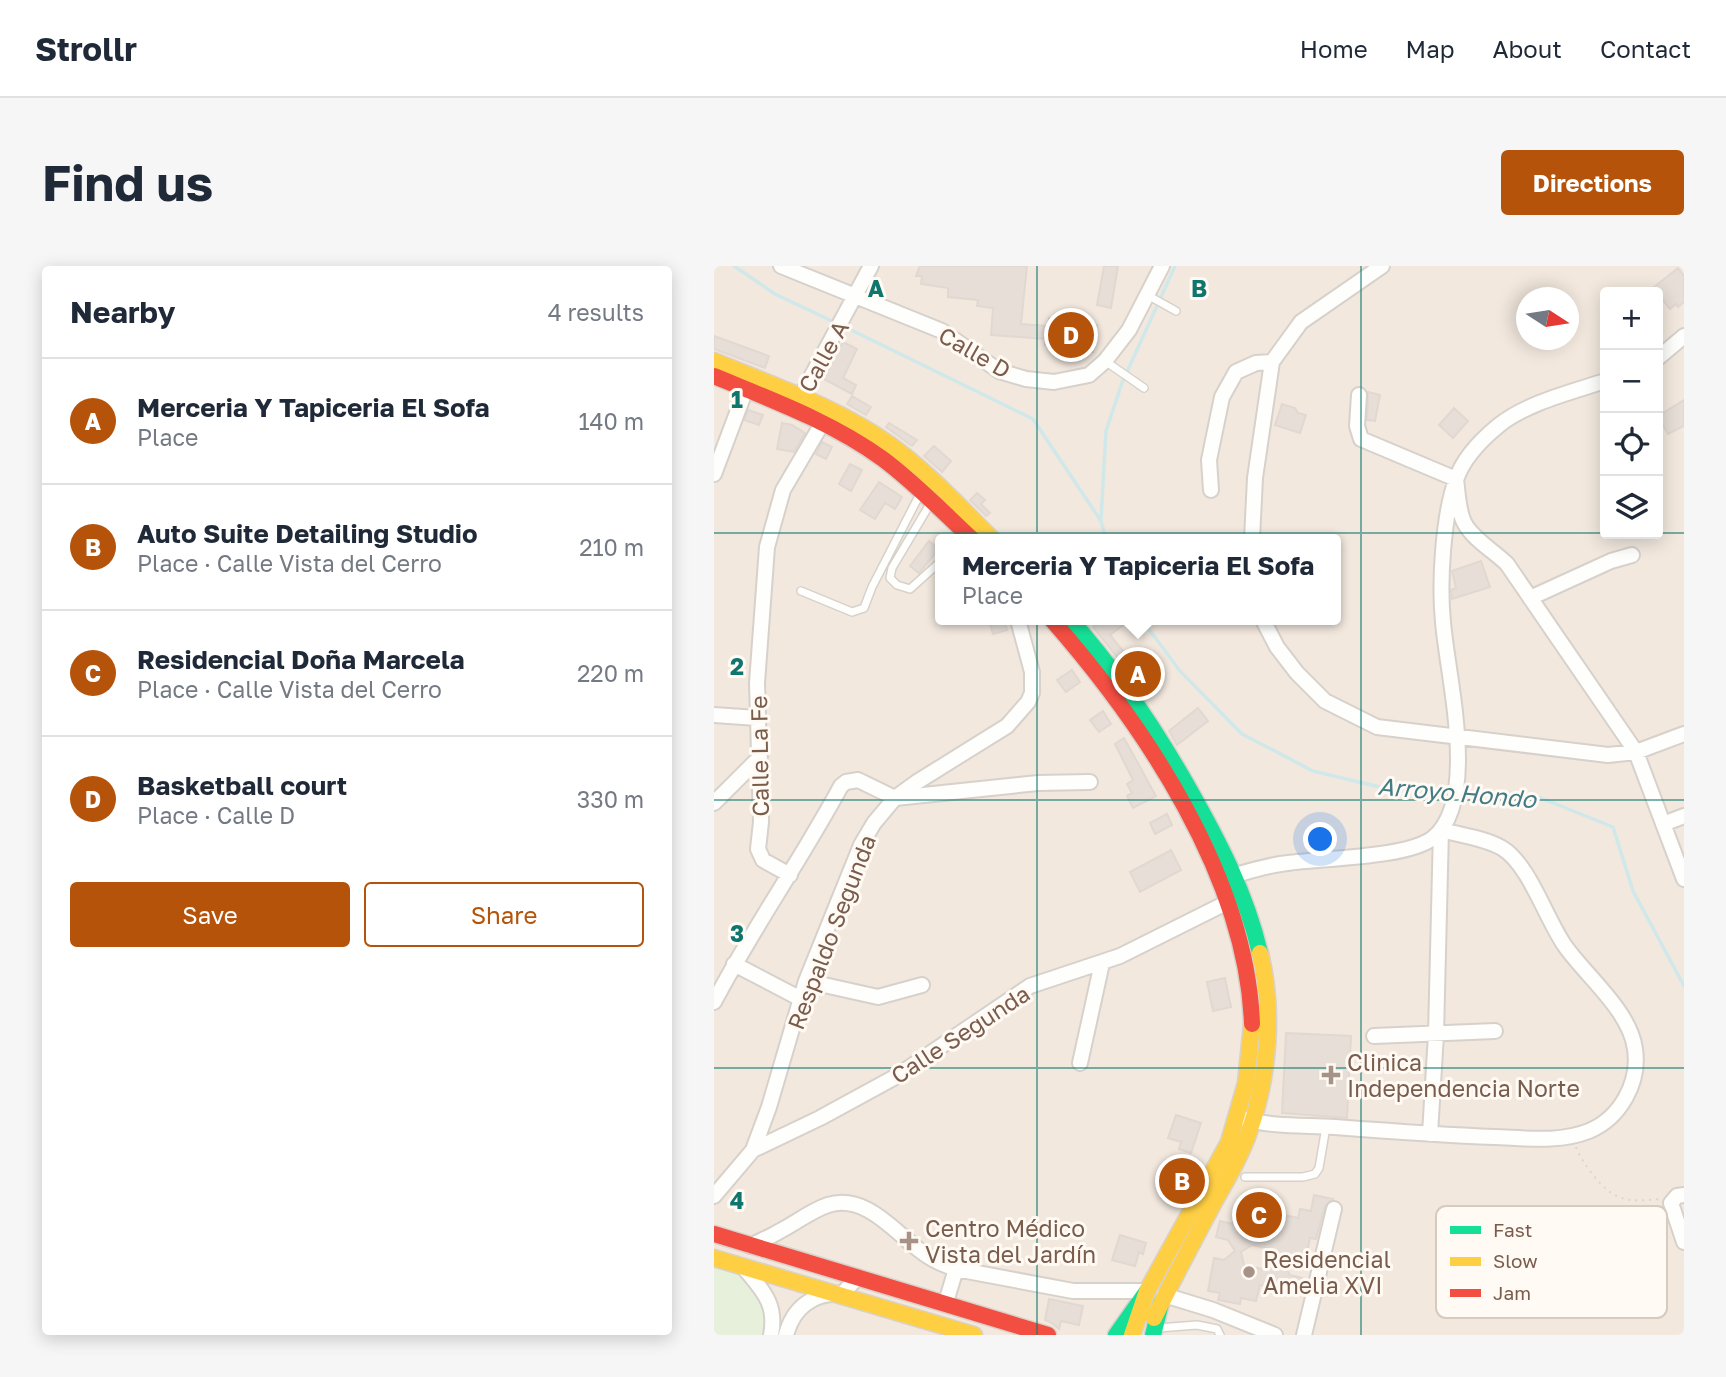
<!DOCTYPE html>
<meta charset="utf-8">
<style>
:root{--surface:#fff;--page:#f6f6f7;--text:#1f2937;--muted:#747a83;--line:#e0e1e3;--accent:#b45309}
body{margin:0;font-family:"Golos Text",sans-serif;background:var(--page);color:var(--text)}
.controls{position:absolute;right:21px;top:21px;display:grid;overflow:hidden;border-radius:7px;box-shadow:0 4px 18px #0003}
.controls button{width:63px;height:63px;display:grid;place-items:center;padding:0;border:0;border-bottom:2px solid var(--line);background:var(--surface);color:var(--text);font:35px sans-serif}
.compass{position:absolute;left:802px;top:21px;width:63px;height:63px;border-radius:50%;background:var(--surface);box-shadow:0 4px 18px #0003;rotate:102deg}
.you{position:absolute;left:607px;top:574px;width:24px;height:24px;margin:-18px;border:5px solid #fff;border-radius:50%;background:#1a73e8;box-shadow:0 0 0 10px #1a73e833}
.badge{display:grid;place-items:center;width:46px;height:46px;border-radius:50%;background:var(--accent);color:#fff;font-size:23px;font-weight:700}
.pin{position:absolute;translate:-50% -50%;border:4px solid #fff;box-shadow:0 2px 7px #0006}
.popup{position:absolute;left:221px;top:268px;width:406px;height:91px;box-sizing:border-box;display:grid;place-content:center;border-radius:7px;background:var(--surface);filter:drop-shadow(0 2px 5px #0005);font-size:23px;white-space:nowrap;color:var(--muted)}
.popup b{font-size:26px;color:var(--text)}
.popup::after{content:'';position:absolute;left:50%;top:100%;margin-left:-14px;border:14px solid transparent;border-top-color:var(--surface)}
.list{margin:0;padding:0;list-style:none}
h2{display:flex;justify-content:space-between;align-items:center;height:91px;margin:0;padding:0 28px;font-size:30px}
h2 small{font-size:23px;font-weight:400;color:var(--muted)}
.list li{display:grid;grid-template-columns:46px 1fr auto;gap:21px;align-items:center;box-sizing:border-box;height:126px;padding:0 28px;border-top:2px solid var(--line)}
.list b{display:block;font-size:26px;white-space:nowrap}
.list p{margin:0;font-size:23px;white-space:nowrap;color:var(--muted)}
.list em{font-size:23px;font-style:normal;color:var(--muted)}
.actions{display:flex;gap:14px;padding:21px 28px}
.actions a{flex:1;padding:16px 0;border:2px solid var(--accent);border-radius:7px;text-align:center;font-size:24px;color:var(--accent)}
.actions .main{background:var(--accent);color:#fff}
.icon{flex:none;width:38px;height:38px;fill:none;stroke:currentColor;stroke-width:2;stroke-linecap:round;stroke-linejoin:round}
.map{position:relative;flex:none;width:970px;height:1069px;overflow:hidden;border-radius:7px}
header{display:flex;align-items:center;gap:42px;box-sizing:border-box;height:98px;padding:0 35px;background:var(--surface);border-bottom:2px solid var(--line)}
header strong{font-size:33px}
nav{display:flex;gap:38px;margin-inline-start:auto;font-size:24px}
.intro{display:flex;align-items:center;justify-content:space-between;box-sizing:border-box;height:168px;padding:0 42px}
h1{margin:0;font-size:49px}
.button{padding:18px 32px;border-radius:7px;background:var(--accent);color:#fff;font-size:24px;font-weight:700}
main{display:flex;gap:42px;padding:0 42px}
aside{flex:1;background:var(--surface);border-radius:7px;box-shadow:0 4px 18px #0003}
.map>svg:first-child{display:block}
</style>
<header>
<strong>Strollr</strong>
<nav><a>Home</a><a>Map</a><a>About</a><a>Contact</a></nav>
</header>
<div class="intro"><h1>Find us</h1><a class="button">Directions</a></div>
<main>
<aside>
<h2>Nearby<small>4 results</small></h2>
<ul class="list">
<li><span class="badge">A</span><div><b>Merceria Y Tapiceria El Sofa</b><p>Place</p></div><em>140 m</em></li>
<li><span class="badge">B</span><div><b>Auto Suite Detailing Studio</b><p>Place · Calle Vista del Cerro</p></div><em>210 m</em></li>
<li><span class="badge">C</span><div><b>Residencial Doña Marcela</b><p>Place · Calle Vista del Cerro</p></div><em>220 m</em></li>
<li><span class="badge">D</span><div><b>Basketball court</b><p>Place · Calle D</p></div><em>330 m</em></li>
</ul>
<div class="actions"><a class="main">Save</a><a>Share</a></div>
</aside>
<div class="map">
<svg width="970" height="1069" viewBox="0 0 970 1069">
<rect width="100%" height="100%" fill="#f9f5f0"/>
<!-- residential -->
<path fill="#f2e8de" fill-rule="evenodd" d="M0 0H970V1069H0ZM891 26H944V268H891ZM813 32H855V74H813ZM226 273H622V354H226Z"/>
<!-- green -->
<path fill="#e7f0db" d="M0 998C8 1001 21 1002 27 1007 46 1021 56 1047 52 1069H0Z"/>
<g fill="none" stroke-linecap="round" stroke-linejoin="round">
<!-- stream -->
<path stroke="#d0e8ea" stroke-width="3.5" d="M20 0 61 28 120 56
M127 59 319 153 387 255 392 273
M387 253 392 165 408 117 461 0
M428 354 466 405 528 468 599 505 682 525 737 526
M744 526 817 528 899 561 919 625 970 720"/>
</g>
<!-- building -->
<path fill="#e6ded7" stroke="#e2d8d2" stroke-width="2" fill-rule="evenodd" d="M206 0H313L307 58 334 60 335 52 383 59 379 86 331 79 332 73 277 69 279 42 263 40 264 34 234 31V22L207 18 208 10H202Z
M390 0H404L397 42 383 39Z
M964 2 970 10V36L964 41 962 38 956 43 939 22Z
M0 70 55 90 51 102 0 83Z
M129 76 143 83 129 112 142 119 138 128 110 113Z
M654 126 666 129 661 155 653 154Z
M138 130 157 141 152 149 133 138Z
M970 134V160L954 168 944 150Z
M568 138 581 142 584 147 592 149 586 167 561 159Z
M740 142 754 155 739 172 725 159Z
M34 144 49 149 45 159 30 154Z
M68 157 78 159 91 167 80 186 63 183Z
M175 157 203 174 198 180 172 161Z
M108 176 118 181 112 193 102 188Z
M220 180 237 195 228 206 210 190Z
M136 198 148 204 137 225 125 218Z
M165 216 188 231 181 243 171 237 161 253 146 244Z
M263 227 271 234 267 238 276 247 272 250 256 234Z
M215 275 225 283 205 307 196 300Z
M767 295 776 321 738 333 737 324 742 322 738 305Z
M275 354H290L293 364 279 368Z
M388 354H416L396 369 418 396 426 390 438 405 423 416 379 361Z
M358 404 366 416 352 426 343 414Z
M484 442 494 455 463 479 455 465Z
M389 445 397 458 385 466 376 454Z
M410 472 442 530 419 542 413 530 418 527 413 518 419 514 401 478Z
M453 548 458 559 441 568 436 557Z
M457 584 467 604 426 626 416 606Z
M511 712 517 741 499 745 493 716Z
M572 767 637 770 633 852 568 847Z
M462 849 487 857 477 887 465 883 467 876 454 872Z
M461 905 479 916 474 925 471 923 461 939 447 930Z
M600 929 619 933 611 940 602 973 596 972 592 991 579 988 568 996 576 1009 588 1012 584 1027 546 1019 542 1035 527 1032 526 1038 504 1034 506 1027 494 1025 500 992 510 994 521 985 514 974 502 971 506 955 519 958 523 939 584 952 586 943 597 945ZM538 979 555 983 562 993 548 1003 530 999 527 986Z
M406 969 432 977 429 988 425 986 421 1000 398 994Z
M335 1033 369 1040 365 1059 347 1055 345 1063 338 1057 331 1054Z"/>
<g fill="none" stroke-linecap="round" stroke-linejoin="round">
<defs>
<path id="lane" d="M435 30 462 45
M391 95 430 122
M216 238 178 302 176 312 183 319 196 323 226 296
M87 325 138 346 150 342 158 321 207 226
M531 911H589L601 908 605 902 612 861
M444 1062 483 1059 503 1063 506 1069"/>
<path id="street" d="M67 0 228 65 285 105 312 113 340 116 375 109 391 95 415 64 448 0
M944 92 970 70
M645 129 643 160 647 173 742 213C744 227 744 246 751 258 759 273 781 286 793 298L922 486 970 613
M83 137 157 0
M0 208 32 123
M497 224 495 194 508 131 522 106 542 97 558 96
M538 273 541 212 558 96 587 56 668 0
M816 332 897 295 918 289
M549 354 563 381 583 407 611 435 663 461 894 489 922 486 970 468
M0 449 43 452
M0 537 46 491
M949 558 970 550
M76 609 49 594 44 583 47 556 43 417 53 281 69 224 109 156
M512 612C532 606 553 599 574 597 609 592 693 592 719 572 766 534 733 409 729 356 725 317 729 250 742 214 749 192 767 174 784 160 812 137 858 126 891 115
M20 698 87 733
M92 715 164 731 208 719
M0 736C39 662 87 594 127 520L132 516 144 514 181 532 324 517 376 516
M660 770 781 765
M366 797 388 697
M531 853C559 861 592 859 621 861 674 865 727 869 780 871 811 872 845 877 875 865 906 852 926 817 921 783 916 745 873 711 851 680 832 653 815 598 788 582 771 572 746 569 727 564
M716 868 722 768 727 564
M39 884 55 841 92 715 147 579 160 557 181 532 203 516 293 460 314 436 318 427V406L304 354
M970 929 963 930 957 937 970 976
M0 930 39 884 106 852 183 810 316 720 406 690 512 637
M36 980C46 975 56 971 66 965 82 957 96 945 114 939 152 927 181 967 208 986 218 994 230 999 242 1003L359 1025H433
M31 1003C49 1025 63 1038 57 1069
M450 1029 499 1044 561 1069
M232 1036 242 1003
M72 1069C79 1042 99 1026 128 1028L144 1011
M590 1069 620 943"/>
<path id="fast" d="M357 354C402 405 440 461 474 521 504 574 532 627 546 687
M402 1069 433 1025
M439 1069 447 1037"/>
<path id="slow" d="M0 95C60 120 122 141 175 178 213 205 245 240 278 273
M0 992 260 1069
M440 1052C459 1013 479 976 499 938 512 915 526 892 535 866 555 810 560 745 546 687
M418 1069 433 1025 515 876 532 817 538 758"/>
<path id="jam" d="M0 110C58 134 118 156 169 193 201 217 229 246 258 273
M338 354C431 460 533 612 538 758
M0 968 334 1069"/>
</defs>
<!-- lane casing -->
<use href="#lane" stroke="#d7d1cb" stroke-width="10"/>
<!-- street casing -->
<use href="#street" stroke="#d7d1cb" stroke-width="18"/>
<!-- fast casing -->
<use href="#fast" stroke="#d9d2cb" stroke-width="19"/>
<!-- slow casing -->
<use href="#slow" stroke="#d9d2cb" stroke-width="19"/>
<!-- jam casing -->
<use href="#jam" stroke="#d9d2cb" stroke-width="19"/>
<!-- path -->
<path stroke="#dcd5d0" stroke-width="2" stroke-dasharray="2 5" stroke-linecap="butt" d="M862 881C866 892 873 901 880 910 901 936 914 936 946 933"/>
<!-- lane -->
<use href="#lane" stroke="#fefefd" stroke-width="7"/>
<!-- street -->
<use href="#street" stroke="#fefefd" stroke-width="14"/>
<!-- fast -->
<use href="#fast" stroke="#16e098" stroke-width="16"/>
<!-- slow -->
<use href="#slow" stroke="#ffcf43" stroke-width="16"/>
<!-- jam -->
<use href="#jam" stroke="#f24e42" stroke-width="16"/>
</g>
<!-- grid -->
<path fill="none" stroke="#0f766e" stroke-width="2" stroke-opacity="0.55" d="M323 0V1069M647 0V1069M0 267H891M944 267H970M0 534H970M0 802H970"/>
<!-- markers -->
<g fill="#a69286" stroke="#fffaf3" stroke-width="2.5">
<path d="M613.5 798.5h7v7h7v7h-7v7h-7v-7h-7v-7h7z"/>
<path d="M191.5 964.5h7v7h7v7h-7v7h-7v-7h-7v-7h7z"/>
<circle cx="535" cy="1006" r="7"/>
</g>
<g text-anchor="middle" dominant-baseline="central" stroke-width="6" stroke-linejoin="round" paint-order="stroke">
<!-- street labels -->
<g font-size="23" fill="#7a5c4d" stroke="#fffaf3">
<text transform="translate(261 86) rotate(30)">Calle D</text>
<text transform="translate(109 90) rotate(-61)">Calle A</text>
<text transform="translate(45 490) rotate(-91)">Calle La Fe</text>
<text transform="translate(117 666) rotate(-69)">Respaldo Segunda</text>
<text transform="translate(246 768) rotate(-33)">Calle Segunda</text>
</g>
<!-- poi labels -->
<g font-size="23" fill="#7a5c4d" stroke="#fffaf3" text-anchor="start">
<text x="633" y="796">Clinica<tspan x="633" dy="26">Independencia Norte</tspan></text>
<text x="211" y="962">Centro Médico<tspan x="211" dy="26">Vista del Jardín</tspan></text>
<text x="549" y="993">Residencial<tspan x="549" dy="26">Amelia XVI</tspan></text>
</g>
<!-- water labels -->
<g font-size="24" font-style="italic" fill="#437c86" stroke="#fffaf3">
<text transform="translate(743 526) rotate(5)">Arroyo Hondo</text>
</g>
</g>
<!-- legend -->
<rect x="722" y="940" width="231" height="112" rx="10" fill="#fffaf3" stroke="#d7cbc1" stroke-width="2"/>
<rect x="736" y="960" width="31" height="8" fill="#16e098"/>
<rect x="736" y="991" width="31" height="9" fill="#ffcf43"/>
<rect x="736" y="1023" width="31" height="8" fill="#f24e42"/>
<g font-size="19" fill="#7a5c4d">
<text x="779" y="971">Fast</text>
<text x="779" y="1002">Slow</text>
<text x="779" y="1034">Jam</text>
</g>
<g font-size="23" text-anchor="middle" font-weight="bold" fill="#0f766e" stroke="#fffaf3" stroke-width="6" stroke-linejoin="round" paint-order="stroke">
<text x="162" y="31">A</text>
<text x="485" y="31">B</text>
<text x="23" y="142">1</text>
<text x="23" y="409">2</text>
<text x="23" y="676">3</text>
<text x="23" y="943">4</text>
</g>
</svg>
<div class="controls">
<button>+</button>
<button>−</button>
<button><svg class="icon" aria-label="locate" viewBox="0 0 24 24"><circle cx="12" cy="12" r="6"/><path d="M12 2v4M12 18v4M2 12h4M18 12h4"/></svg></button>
<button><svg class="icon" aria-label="layers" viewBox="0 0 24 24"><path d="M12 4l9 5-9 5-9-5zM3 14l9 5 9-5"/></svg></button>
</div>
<svg class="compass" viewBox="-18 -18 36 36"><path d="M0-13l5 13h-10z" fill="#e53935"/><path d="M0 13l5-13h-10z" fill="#747a83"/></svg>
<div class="you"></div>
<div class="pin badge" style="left:424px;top:408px">A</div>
<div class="popup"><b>Merceria Y Tapiceria El Sofa</b>Place</div>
<div class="pin badge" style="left:468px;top:915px">B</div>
<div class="pin badge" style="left:545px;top:949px">C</div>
<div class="pin badge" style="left:357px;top:69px">D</div>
</div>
</main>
